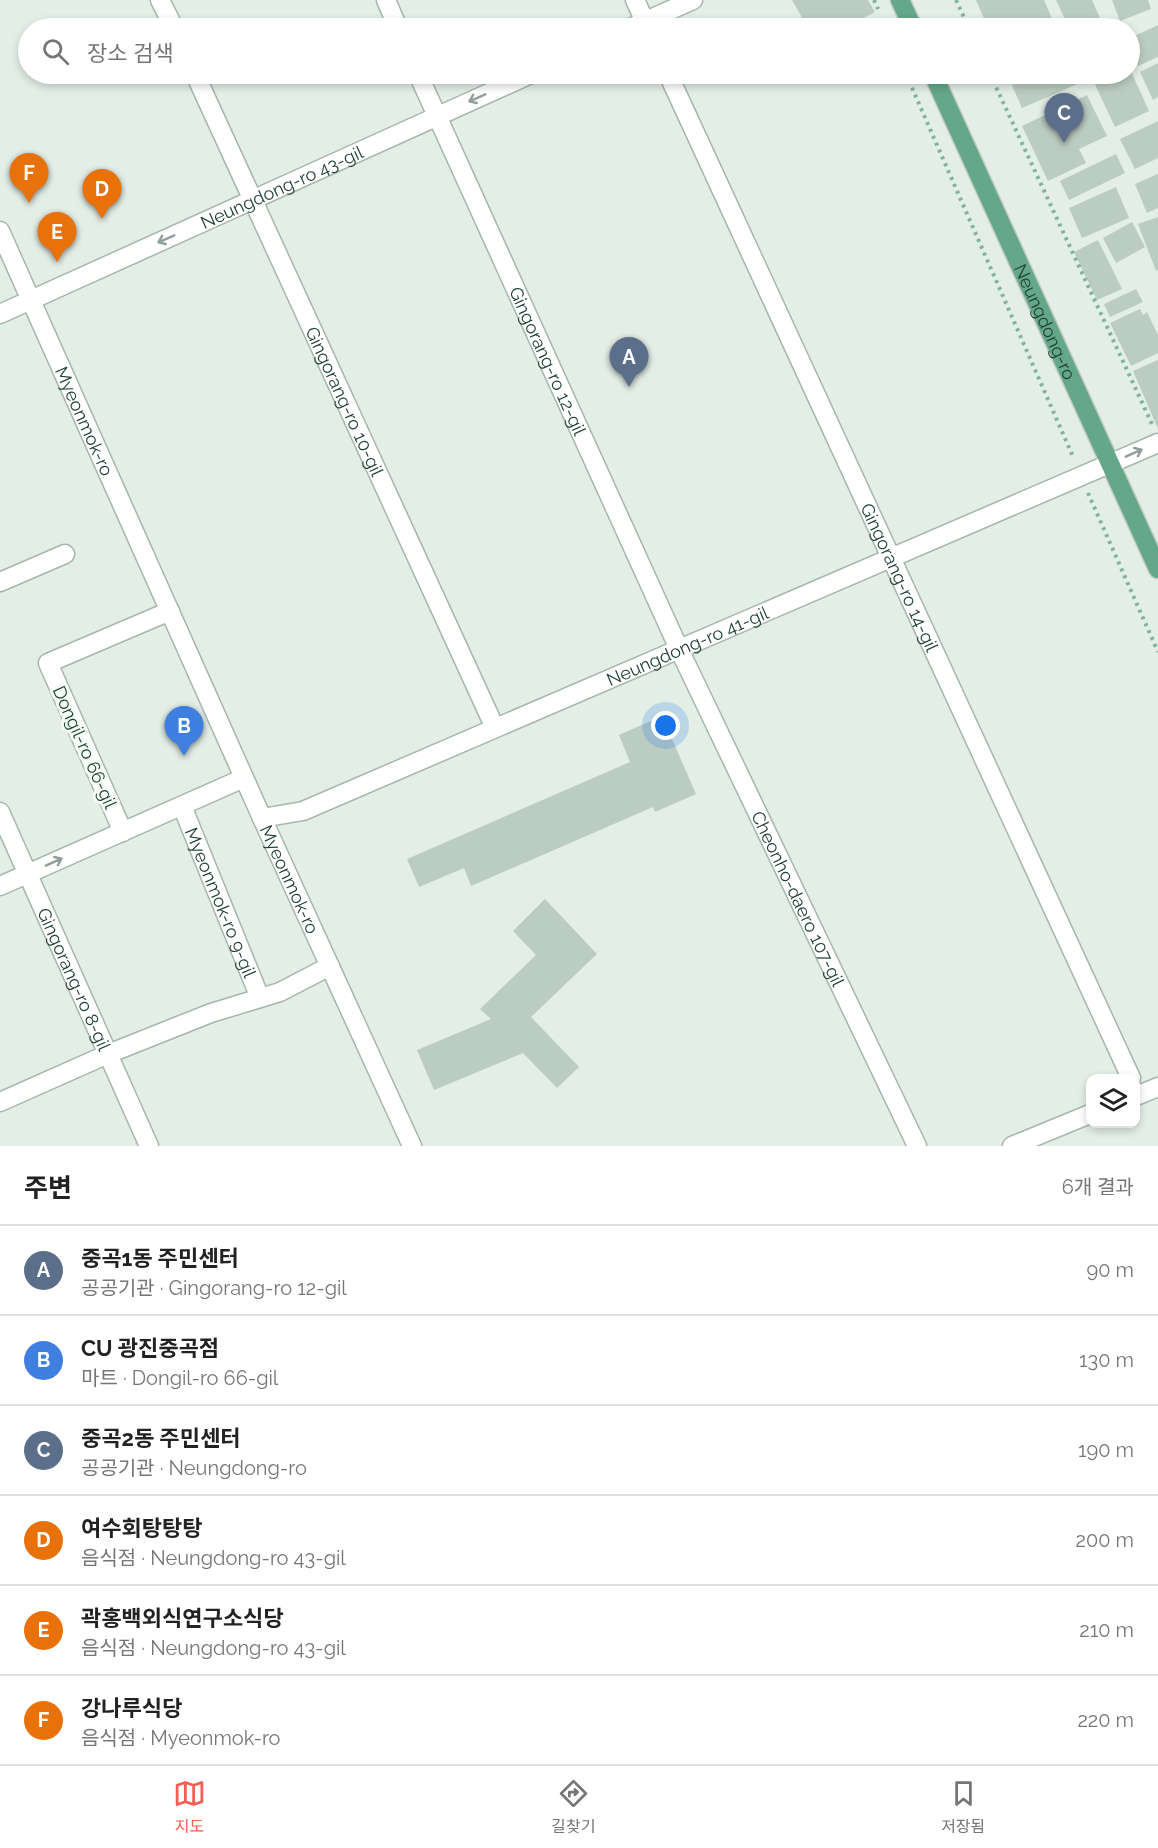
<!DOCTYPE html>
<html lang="ko">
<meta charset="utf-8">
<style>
:root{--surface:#fff;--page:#f2f2f2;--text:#222;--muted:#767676;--line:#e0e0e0;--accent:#fc5b53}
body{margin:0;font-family:Raleway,"Noto Sans KR",sans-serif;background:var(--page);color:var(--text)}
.controls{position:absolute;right:18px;bottom:18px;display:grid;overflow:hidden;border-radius:12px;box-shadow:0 3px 9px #0003}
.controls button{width:54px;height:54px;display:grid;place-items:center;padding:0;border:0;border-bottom:2px solid var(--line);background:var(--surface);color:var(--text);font:30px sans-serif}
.you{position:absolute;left:666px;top:726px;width:21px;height:21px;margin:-15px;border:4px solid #fff;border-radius:50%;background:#1a73e8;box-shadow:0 0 0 9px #1a73e833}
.badge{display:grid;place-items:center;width:39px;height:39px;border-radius:50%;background:var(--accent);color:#fff;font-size:20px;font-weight:700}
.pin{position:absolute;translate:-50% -50px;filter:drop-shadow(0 2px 3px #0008)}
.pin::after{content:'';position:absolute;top:32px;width:21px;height:18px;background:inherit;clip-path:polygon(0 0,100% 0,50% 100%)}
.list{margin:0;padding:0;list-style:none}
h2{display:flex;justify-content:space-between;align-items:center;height:78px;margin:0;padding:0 24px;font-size:26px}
h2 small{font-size:20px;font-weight:400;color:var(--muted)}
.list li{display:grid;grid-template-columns:39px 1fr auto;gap:18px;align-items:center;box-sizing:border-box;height:90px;padding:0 24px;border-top:2px solid var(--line)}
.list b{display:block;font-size:22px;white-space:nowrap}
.list p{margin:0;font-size:20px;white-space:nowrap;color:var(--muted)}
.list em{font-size:20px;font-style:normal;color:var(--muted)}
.icon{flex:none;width:33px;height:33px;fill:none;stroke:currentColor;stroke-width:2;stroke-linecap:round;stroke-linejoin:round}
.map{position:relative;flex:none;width:1158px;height:1146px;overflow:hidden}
.search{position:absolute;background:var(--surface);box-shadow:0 3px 9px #0003;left:18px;right:18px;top:18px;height:66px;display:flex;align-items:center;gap:15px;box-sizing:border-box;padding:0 21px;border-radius:33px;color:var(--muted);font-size:22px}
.sheet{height:618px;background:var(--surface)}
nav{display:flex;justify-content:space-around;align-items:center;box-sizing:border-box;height:84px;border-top:2px solid var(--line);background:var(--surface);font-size:16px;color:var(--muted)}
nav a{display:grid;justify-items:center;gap:3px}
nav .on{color:var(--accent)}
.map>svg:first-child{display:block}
</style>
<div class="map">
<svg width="1158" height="1146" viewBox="0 0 1158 1146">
<rect width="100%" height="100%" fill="#e3eee7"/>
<!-- building -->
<path fill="#bbccc2" d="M792 0H868L875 12 844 28H808Z
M976 0H1044L1056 28H988Z
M1056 0H1092L1104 27 1069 28Z
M1112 0H1148L1151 9 1120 21Z
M1158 25V57L1138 66 1130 47V38Z
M1158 63V97L1153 100 1140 72Z
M1130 69 1149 111 1115 127 1090 74H1130Z
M1007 74H1076L1080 83 1022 108Z
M1087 95 1107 136 1079 149 1086 163 1048 181 1022 126Z
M1158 121V158L1135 169 1120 139Z
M1116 154 1125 173 1069 200 1060 181Z
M1158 174V208L1147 213 1135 184Z
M1116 187 1129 218 1082 238 1069 208Z
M1158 217V270L1156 271 1138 224Z
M1132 222 1145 247 1116 263 1103 238Z
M1098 240 1122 289 1097 300 1074 252Z
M1136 289 1143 302 1110 317 1104 304Z
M1140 309 1143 315 1147 312 1158 335V353L1131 366 1110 323Z
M1158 360V429L1133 371Z
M662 716 696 794 655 812 653 807 471 886 464 868 419 887 407 859 630 762 619 735Z
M545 899 597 954 531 1017 579 1067 557 1088 523 1053 434 1090 417 1050 491 1019 480 1009 536 955 513 931Z"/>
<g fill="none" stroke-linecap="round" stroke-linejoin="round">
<defs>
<g id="minor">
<path d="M160 0 174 28"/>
<path d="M386 0 398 28"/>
<path d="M635 0 648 28"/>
<path d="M630 28 693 0"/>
<path id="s1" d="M195 74 495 728"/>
<path id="s2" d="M418 74 679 649 917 1146"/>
<path id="s3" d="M668 74 1131 1078"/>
<path id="s4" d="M0 231 262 818 412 1146"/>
<path id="s5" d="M0 314 531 74"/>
<path d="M0 582 65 554"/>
<path id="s6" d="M182 806 260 998"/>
<path id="s7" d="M0 812 149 1146"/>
<path id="s8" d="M262 818 303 811 1158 443"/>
<path d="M123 832 48 663 170 611"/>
<path d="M0 886 244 778"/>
<path d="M1136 1096 1158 1087"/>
<path d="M0 1102 108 1054 211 1013 280 992 330 966"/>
<path d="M1012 1146 1090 1114"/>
</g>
<g id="major">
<path d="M900 0 913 28"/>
<path id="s9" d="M933 74 1158 569"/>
</g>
</defs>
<!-- minor casing -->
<use href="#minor" stroke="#a5b7ad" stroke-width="21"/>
<!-- major casing -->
<use href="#major" stroke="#c1cac6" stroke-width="21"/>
<!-- path -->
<path stroke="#81b49a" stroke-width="4" stroke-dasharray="3 4.5" stroke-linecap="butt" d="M874 0 878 9
M956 0 969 28
M906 74 1074 459
M990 74 1152 424
M1088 493 1158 652"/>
<!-- minor -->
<use href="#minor" stroke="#fff" stroke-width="18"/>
<!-- major -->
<use href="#major" stroke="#64a789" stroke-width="18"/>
</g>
<!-- one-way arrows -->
<defs><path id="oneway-shaft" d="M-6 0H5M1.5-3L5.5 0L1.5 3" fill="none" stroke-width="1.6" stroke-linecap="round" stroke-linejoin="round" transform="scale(1.5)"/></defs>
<g stroke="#90a098">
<use href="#oneway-shaft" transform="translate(477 98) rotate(156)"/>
<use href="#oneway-shaft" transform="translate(166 239) rotate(156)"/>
<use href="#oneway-shaft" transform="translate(1134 453) rotate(-24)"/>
<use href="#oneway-shaft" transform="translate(54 862) rotate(-24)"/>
</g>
<g text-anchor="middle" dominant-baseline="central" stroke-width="6" stroke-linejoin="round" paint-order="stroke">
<!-- street labels -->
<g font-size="18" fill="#214132" stroke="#f4faf6">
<text stroke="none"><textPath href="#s5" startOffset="309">Neungdong-ro 43-gil</textPath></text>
<text stroke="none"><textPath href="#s9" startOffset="272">Neungdong-ro</textPath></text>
<text stroke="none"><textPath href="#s2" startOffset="315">Gingorang-ro 12-gil</textPath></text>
<text stroke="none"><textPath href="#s1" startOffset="360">Gingorang-ro 10-gil</textPath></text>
<text stroke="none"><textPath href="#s4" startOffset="208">Myeonmok-ro</textPath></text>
<text stroke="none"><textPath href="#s3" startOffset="554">Gingorang-ro 14-gil</textPath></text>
<text stroke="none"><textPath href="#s8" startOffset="460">Neungdong-ro 41-gil</textPath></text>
<text transform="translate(85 747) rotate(66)">Dongil-ro 66-gil</text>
<text stroke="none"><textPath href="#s4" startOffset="710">Myeonmok-ro</textPath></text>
<text stroke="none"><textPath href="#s2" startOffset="908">Cheonho-daero 107-gil</textPath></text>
<text stroke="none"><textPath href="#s6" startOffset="104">Myeonmok-ro 9-gil</textPath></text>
<text stroke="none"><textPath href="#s7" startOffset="183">Gingorang-ro 8-gil</textPath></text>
</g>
</g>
</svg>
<div class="controls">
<button><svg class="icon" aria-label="layers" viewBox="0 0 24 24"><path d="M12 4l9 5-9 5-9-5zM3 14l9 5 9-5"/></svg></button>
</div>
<div class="you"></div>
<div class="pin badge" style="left:629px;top:387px;background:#5c6f8a">A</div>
<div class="pin badge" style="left:184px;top:756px;background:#3f7fe0">B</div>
<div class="pin badge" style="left:1064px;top:143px;background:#5c6f8a">C</div>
<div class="pin badge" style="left:102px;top:219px;background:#e8710a">D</div>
<div class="pin badge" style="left:57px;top:262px;background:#e8710a">E</div>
<div class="pin badge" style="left:29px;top:203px;background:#e8710a">F</div>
<div class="search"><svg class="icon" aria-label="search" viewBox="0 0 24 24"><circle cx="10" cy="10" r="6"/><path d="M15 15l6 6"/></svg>장소 검색</div>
</div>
<section class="sheet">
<h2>주변<small>6개 결과</small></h2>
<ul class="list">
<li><span class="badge" style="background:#5c6f8a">A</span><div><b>중곡1동 주민센터</b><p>공공기관 · Gingorang-ro 12-gil</p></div><em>90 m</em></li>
<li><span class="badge" style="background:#3f7fe0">B</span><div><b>CU 광진중곡점</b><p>마트 · Dongil-ro 66-gil</p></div><em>130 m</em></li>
<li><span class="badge" style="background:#5c6f8a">C</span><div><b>중곡2동 주민센터</b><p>공공기관 · Neungdong-ro</p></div><em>190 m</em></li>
<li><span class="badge" style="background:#e8710a">D</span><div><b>여수회탕탕탕</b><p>음식점 · Neungdong-ro 43-gil</p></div><em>200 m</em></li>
<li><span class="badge" style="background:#e8710a">E</span><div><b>곽홍백외식연구소식당</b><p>음식점 · Neungdong-ro 43-gil</p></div><em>210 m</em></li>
<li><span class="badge" style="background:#e8710a">F</span><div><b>강나루식당</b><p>음식점 · Myeonmok-ro</p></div><em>220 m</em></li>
</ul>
</section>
<nav>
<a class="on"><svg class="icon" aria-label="map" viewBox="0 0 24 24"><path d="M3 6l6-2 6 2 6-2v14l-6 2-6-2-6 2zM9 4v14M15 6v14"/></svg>지도</a>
<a><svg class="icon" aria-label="directions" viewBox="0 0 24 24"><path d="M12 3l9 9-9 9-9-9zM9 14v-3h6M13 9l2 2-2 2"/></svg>길찾기</a>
<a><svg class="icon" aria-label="saved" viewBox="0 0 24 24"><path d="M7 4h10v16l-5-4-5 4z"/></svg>저장됨</a>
</nav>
